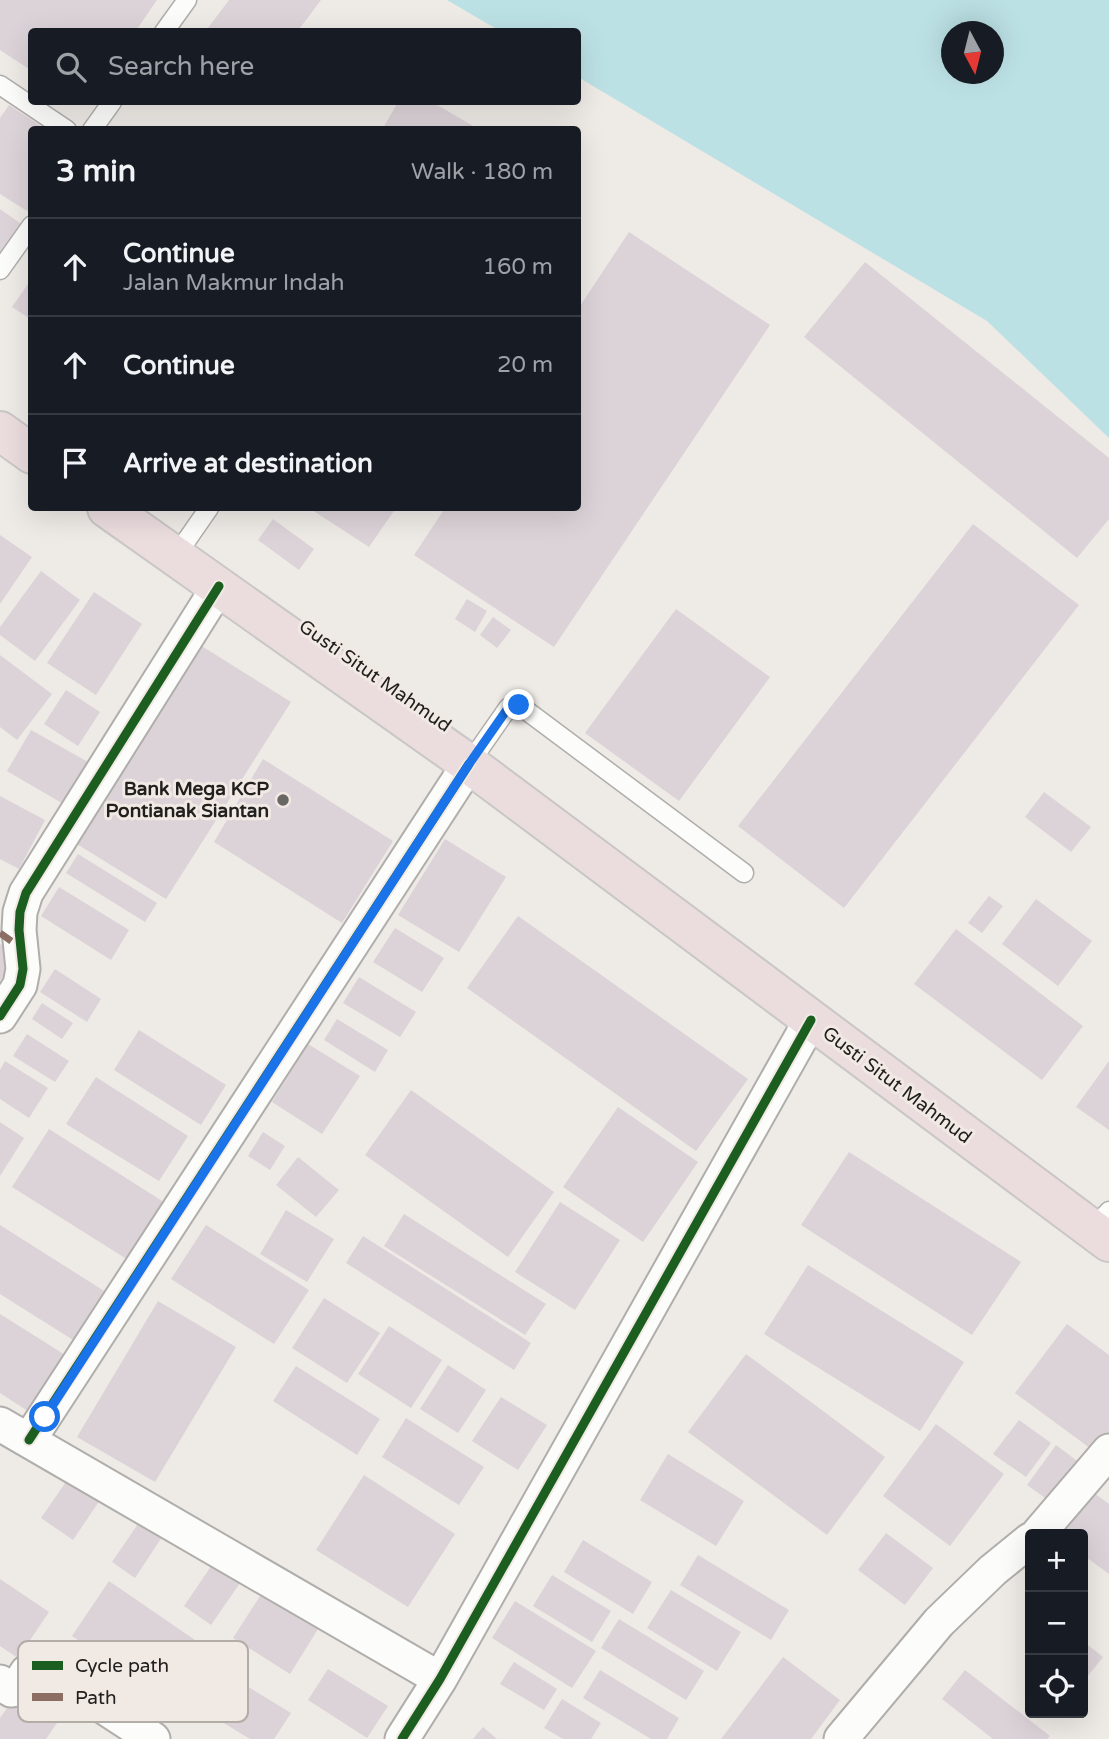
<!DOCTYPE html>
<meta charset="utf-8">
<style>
:root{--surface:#171b24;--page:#242831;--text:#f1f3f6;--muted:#9ea1a6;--line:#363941}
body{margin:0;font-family:"Varela Round",sans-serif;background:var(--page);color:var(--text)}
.controls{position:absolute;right:21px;bottom:21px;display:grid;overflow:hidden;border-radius:7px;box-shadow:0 7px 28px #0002}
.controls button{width:63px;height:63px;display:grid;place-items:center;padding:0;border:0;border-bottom:2px solid var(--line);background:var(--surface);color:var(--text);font:35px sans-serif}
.compass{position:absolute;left:941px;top:21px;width:63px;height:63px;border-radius:50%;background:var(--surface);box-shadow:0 7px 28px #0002;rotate:173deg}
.stop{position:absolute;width:21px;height:21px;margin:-16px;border:5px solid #1a73e8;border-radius:50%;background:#fff}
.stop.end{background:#1a73e8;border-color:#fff;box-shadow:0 2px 7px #0008}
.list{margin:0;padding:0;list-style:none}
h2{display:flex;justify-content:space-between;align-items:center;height:91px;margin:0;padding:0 28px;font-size:30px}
h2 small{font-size:23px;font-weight:400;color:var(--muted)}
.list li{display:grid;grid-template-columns:46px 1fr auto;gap:21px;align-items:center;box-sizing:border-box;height:98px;padding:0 28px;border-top:2px solid var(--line)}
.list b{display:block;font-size:26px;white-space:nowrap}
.list p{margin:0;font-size:23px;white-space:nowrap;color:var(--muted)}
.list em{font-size:23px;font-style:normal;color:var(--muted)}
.icon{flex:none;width:38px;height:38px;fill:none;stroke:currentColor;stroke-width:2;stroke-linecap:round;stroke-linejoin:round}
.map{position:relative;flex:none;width:1109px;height:1739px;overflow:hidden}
.search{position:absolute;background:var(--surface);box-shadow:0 7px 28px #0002;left:28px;top:28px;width:553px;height:77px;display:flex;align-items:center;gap:18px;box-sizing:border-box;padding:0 24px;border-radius:7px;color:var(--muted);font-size:26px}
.panel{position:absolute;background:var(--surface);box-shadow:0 7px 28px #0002;left:28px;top:126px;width:553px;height:385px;border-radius:7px}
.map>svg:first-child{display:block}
</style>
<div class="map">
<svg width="1109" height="1739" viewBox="0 0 1109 1739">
<rect width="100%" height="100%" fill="#eeeae6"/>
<!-- water -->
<path fill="#bce1e5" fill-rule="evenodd" d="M447 0H1109V438L987 321 578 77V32L500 31ZM951 32H993V74H951Z"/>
<!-- building -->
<path fill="#dcd3d8" d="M0 0H157L135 32H32V71L0 50Z
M229 0H321L297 32H205Z
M398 102H432L480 130H382Z
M9 105 47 130H32V205L27 211 0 194V118Z
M0 209 24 226 0 260Z
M629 232 770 325 554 647 414 555 445 508H578V309Z
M865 262 1109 458V519L1077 558 804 337Z
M32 278V320L12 307Z
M309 508H396L369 547Z
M273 519 314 549 299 570 258 540Z
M973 524 1079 605 844 908 738 826Z
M0 535 32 557 0 604Z
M41 571 80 600 35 661 0 635V627Z
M94 592 142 624 96 695 47 663Z
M467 599 487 611 475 632 455 619Z
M676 609 770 677 679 801 585 733Z
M493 617 511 630 497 648 480 635Z
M192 640 291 702 166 899 67 838Z
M0 655 52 694 17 740 0 727Z
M66 690 100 712 78 746 44 724Z
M31 730 90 763 65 805 7 771Z
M263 759 393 841 342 923 214 842Z
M1044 792 1091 827 1071 852 1025 817Z
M0 796 45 820 19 869 0 859Z
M445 839 506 877 459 952 398 915Z
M78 854 157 903 145 922 66 873Z
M59 887 129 930 111 960 41 916Z
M989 896 1003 906 982 933 968 923Z
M1036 899 1092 941 1058 986 1002 944Z
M518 916 748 1079 696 1151 467 988Z
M395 928 444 958 422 992 373 962Z
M956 929 1083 1026 1042 1080 914 984Z
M0 944 17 954 0 981Z
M55 969 101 999 87 1022 40 992Z
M359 977 416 1012 400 1037 343 1003Z
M42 1003 73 1023 62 1039 32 1019Z
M337 1019 388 1050 375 1072 324 1040Z
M139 1030 226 1085 201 1125 114 1070Z
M27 1034 69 1061 55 1082 13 1056Z
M308 1044 360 1076 322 1134 272 1102Z
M5 1061 48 1088 29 1118 0 1099V1070Z
M1109 1061V1130L1076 1107Z
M96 1077 188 1136 159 1181 66 1124Z
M411 1090 554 1192 508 1257 365 1155Z
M618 1107 698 1162 643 1242 563 1187Z
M0 1122 24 1138 0 1176Z
M49 1129 170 1206 133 1263 12 1187Z
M263 1132 285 1146 270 1170 248 1156Z
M849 1152 1021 1262 972 1335 801 1225Z
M298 1157 339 1190 316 1217 276 1185Z
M560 1202 620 1240 575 1310 515 1272Z
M286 1210 334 1239 307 1282 260 1254Z
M404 1214 546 1304 525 1335 384 1246Z
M0 1225 112 1296 81 1345 0 1294Z
M206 1225 309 1290 274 1344 171 1279Z
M363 1236 531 1343 514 1370 346 1263Z
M808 1265 964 1362 920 1431 764 1334Z
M324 1298 380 1333 347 1383 292 1348Z
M158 1301 236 1347 155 1482 77 1437Z
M0 1314 70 1358 34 1415 0 1393Z
M1067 1324 1109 1355V1431L1094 1451 1015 1393Z
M389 1326 442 1360 411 1408 358 1374Z
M746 1354 885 1457 827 1535 688 1432Z
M448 1365 486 1390 458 1433 420 1409Z
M296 1366 380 1419 357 1455 273 1401Z
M501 1397 547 1425 518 1470 472 1441Z
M406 1418 484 1467 459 1505 382 1457Z
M1019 1420 1051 1443 1026 1477 993 1454Z
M936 1424 1004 1474 950 1546 883 1496Z
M1056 1445 1084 1466 1055 1505 1027 1485Z
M668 1454 744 1501 716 1546 640 1500Z
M364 1475 455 1534 408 1607 316 1550Z
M70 1476 102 1497 73 1540 41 1518Z
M1094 1493 1109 1504V1574L1083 1555V1534H1063Z
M142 1518 164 1534 135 1578 112 1562Z
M886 1533 933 1568 905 1605 858 1570Z
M583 1540 652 1582 633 1614 564 1572Z
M698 1555 789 1610 771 1640 680 1585Z
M214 1562 242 1580 211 1625 184 1606Z
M552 1575 611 1611 592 1642 533 1606Z
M0 1579 49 1612 18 1658 0 1646Z
M109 1581 211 1651 174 1705 72 1636Z
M671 1590 741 1632 717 1671 647 1628Z
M262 1593 318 1629 290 1674 233 1638Z
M515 1601 596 1651 572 1688 492 1638Z
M619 1619 704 1671 686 1700 601 1648Z
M1083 1641 1103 1657 1083 1682Z
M783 1657 840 1700 811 1739H721Z
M514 1662 557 1689 544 1710 500 1684Z
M328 1669 388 1706 367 1738 308 1700Z
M34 1670 74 1698 46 1739H0V1718Z
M600 1670 679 1718 667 1739H651L583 1698Z
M965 1670 1050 1736 1047 1739H993L942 1699Z
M237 1680 291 1713 274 1739H250L214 1717Z
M562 1699 601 1723 591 1739H563L544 1728Z
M483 1727 497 1739H473Z"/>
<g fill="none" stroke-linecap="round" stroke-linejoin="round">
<defs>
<path id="lane" d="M164 32 187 0
M0 85 67 130
M92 130 112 102
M0 270 32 225
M175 557 209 508
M469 764 508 708 519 705 744 873
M1092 1230 1109 1211"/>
<path id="street" d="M0 1016 20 985 23 969 19 930 20 912 26 893 219 586
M0 1424 440 1679
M29 1440 469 764
M1038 1534 1109 1451
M0 1682 11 1690 16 1689 27 1672 38 1664 153 1739
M402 1739 440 1679 811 1020
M841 1739 939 1622 993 1570 1030 1540"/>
<path id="highway" d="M0 431 32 454
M107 508 469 764 1109 1242"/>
</defs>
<!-- lane casing -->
<use href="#lane" stroke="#b0aeab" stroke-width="21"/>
<!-- street casing -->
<use href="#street" stroke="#b0aeab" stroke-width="37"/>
<!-- highway casing -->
<use href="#highway" stroke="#c8c7c5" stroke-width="42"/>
<!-- lane -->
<use href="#lane" stroke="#fcfcfb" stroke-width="18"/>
<!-- street -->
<use href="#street" stroke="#fcfcfb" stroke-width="33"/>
<!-- highway -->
<use href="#highway" stroke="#ebdcde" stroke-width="38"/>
<!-- quiet -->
<path stroke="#8d6e63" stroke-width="7" stroke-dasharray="14 7" stroke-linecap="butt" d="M0 933 21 948"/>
<defs>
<path id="cycleway" d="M0 1016 20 985 23 969 19 930 20 912 26 893 219 586
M29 1440 469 764
M402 1739 440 1679 811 1020"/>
</defs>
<!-- cycleway casing -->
<use href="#cycleway" stroke="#f1e9e3" stroke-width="13"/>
<!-- cycleway -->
<use href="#cycleway" stroke="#1b5e20" stroke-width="9"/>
</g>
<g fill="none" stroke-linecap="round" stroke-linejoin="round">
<!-- route -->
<path stroke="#1a73e8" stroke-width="9" d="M45 1417 469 764 508 708 519 705"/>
</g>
<!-- markers -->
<circle fill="#696764" stroke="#f1e9e3" stroke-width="2.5" cx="283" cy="800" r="7"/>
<g text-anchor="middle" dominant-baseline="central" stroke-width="6" stroke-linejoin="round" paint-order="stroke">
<!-- street labels -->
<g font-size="19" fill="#22201e" stroke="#f1e9e3">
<text transform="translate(375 676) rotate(35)">Gusti Situt Mahmud</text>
<text transform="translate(897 1085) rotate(37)">Gusti Situt Mahmud</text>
</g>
<!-- poi labels -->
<g font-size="19" font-weight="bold" fill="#22201e" stroke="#f1e9e3" text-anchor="end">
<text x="269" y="789">Bank Mega KCP<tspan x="269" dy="22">Pontianak Siantan</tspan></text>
</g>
</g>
<!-- legend -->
<rect x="18" y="1641" width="230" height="81" rx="10" fill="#f1e9e3" stroke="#b3ada8" stroke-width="2"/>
<rect x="32" y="1661" width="31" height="9" fill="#1b5e20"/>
<rect x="32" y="1693" width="31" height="8" fill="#8d6e63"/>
<g font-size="19" fill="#22201e">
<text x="75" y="1672">Cycle path</text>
<text x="75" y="1704">Path</text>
</g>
</svg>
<div class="controls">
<button>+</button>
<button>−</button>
<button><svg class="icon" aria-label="locate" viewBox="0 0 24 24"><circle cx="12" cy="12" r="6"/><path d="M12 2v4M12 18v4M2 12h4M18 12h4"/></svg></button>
</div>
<svg class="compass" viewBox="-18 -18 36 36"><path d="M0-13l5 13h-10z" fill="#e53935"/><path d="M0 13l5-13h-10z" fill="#9ea1a6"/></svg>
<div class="stop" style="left:45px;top:1417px"></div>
<div class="stop end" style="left:519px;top:705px"></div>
<div class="search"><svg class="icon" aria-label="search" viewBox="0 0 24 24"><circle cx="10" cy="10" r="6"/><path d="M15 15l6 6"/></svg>Search here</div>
<section class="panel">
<h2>3 min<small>Walk · 180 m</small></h2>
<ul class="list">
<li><svg class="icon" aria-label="ahead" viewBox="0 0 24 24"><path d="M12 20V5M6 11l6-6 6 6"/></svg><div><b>Continue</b><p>Jalan Makmur Indah</p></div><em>160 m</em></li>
<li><svg class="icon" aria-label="ahead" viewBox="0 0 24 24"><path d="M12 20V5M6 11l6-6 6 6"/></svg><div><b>Continue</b></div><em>20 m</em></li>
<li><svg class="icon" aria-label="arrive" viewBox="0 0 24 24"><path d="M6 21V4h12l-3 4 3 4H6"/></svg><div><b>Arrive at destination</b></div></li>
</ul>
</section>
</div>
